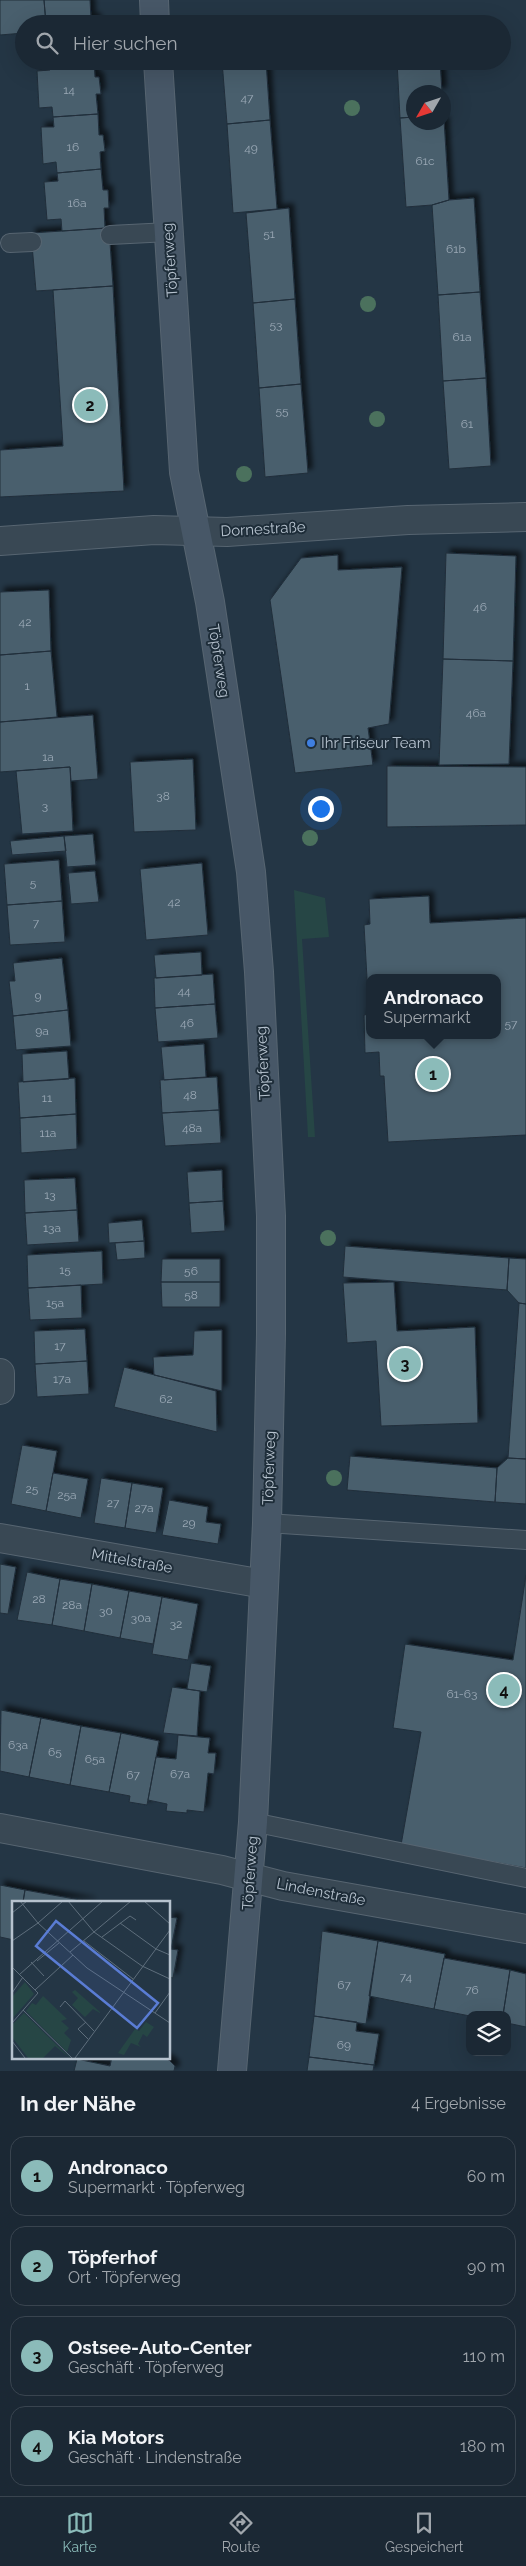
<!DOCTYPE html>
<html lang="de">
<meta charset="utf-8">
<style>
:root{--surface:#1b2834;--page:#283440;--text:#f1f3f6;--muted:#a0a6ac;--line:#39444f;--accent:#8bbbb9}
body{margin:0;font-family:Raleway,sans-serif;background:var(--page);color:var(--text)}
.controls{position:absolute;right:15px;bottom:15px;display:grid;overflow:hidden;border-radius:10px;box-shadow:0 5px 20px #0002}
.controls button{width:45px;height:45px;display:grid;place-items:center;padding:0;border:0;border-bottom:1px solid var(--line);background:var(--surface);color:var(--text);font:25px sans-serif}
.compass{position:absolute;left:406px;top:85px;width:45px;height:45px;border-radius:50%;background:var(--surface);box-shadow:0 5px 20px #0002;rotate:231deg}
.you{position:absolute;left:320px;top:808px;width:18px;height:18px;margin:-12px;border:4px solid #fff;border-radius:50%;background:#1a73e8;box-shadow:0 0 0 8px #1a73e833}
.badge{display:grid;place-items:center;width:32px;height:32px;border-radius:50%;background:var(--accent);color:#111;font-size:16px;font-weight:700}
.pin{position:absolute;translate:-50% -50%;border:2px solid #fff;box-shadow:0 1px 5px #0006}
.popup{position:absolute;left:366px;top:974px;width:135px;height:65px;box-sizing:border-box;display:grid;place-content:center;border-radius:10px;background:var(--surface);filter:drop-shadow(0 1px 4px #0005);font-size:16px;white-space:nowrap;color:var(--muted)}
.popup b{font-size:19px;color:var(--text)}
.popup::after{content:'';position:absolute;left:50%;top:100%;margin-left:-10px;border:10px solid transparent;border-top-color:var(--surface)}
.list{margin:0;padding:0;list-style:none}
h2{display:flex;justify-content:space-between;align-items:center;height:65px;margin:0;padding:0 20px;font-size:21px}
h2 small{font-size:16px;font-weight:400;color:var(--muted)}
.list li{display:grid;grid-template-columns:32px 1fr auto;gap:15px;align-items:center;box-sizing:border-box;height:80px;margin:0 10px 10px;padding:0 10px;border:1px solid var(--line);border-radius:15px}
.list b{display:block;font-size:19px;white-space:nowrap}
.list p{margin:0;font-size:16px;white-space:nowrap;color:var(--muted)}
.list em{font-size:16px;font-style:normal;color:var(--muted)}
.icon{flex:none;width:28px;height:28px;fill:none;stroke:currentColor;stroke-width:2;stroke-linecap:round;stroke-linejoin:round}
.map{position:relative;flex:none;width:526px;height:2071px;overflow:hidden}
.search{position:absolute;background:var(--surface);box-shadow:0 5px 20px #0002;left:15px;right:15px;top:15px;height:55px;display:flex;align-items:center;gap:12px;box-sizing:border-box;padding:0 18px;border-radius:28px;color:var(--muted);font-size:19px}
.sheet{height:425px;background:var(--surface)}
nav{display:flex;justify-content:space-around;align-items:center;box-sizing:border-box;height:70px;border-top:1px solid var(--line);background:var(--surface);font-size:14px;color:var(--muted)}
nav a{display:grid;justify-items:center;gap:2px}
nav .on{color:var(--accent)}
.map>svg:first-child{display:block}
</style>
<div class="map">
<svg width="526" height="2071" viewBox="0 0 526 2071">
<defs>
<filter id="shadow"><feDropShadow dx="4.5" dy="-4.5" stdDeviation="2.5" flood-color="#0009"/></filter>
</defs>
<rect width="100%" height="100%" fill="#243645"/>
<!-- green -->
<path fill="#264645" d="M294 890 325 898 329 937 302 939 315 1137H308Z"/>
<!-- building -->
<path fill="#4a5e6d" stroke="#202f3b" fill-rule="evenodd" filter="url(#shadow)" d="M0 0H44L46 24H24V33L0 35Z
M44 0H90L91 18H96L97 24H46Z
M49 61H94L95 77H99L101 94H96L98 114 53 117 52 107 39 108 37 71 50 70Z
M222 61H266L270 120 227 124Z
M397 61H440L442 92H414V117L400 118Z
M98 114 99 135H103L105 151 100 152 101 169 57 173 56 162 43 164 41 127H54L53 117Z
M414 117V122H444V120L449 200 432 205 406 207 400 118Z
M270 120 277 209 233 213 227 124Z
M101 169 103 190H108L109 208H104L105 228 62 231 61 219 47 220 44 182 58 181 57 173Z
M474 198 480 292 438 295 432 205 449 200Z
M289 208 295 299 253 303 246 213Z
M109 228 113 286 36 291 31 233Z
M113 286 124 491 0 497V450L63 446 53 290Z
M480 292 486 378 443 381 438 295Z
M295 299 301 384 259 388 253 303Z
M486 378 491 466 449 469 443 381Z
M301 384 308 473 265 477 259 388Z
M446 553 516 556 513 661 443 659Z
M338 555V570L402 567 389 724 368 728 373 765 295 773 270 600 301 558Z
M49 590 51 651 0 655V592Z
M51 651 57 717 0 722V655Z
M443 659 513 661 509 764 439 765Z
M93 715 98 779 71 781 70 767 0 772V722Z
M193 759 196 830 134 832 130 762Z
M387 766 526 767V825L387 827Z
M70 767 73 831 22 834 16 771Z
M93 834 96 865 67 867 64 836Z
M64 836 66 851 12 855 10 841Z
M59 860 62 901 7 905 4 864Z
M202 863 208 935 146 940 140 869Z
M95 871 99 902 71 904 68 873Z
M429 896 430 923 526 918V1135L388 1142 384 1076H380L379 1052 365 1053 364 1015 369 1014 364 925 370 924 369 899ZM369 978H497V1035H369Z
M62 901 65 942 10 945 7 905Z
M201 952 202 975 156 978 154 955Z
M62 958 68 1010 13 1016 9 981H15L13 963Z
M213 974 215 1004 155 1008 154 978Z
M215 1004 218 1038 158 1042 155 1008Z
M68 1010 71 1046 16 1050 13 1016Z
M204 1044 206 1077 164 1080 161 1047Z
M67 1051 69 1079 23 1082 22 1054Z
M217 1077 219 1110 162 1113 160 1080Z
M75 1078 76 1114 20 1118 18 1082Z
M219 1110 221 1143 165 1146 162 1113Z
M76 1114 77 1149 21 1153 20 1118Z
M222 1170 223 1201 189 1203 187 1172Z
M75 1178 77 1210 25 1213 24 1180Z
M223 1201 225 1231 191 1233 189 1203Z
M77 1210 79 1242 27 1245 25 1213Z
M142 1220 144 1241 109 1243 108 1223Z
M144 1241 145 1258 117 1260 115 1243Z
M345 1246 509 1258 507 1290 343 1277Z
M102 1251 103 1284 28 1288 27 1255Z
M509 1258 526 1259V1304L519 1303 507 1290Z
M162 1259H220V1282H161Z
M161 1282H220V1307H162Z
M394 1282 397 1331 475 1327 478 1423 381 1426 376 1341 347 1343 343 1283Z
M81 1285 82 1318 30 1320 28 1288Z
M519 1303 526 1304V1459L508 1458Z
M85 1329 87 1361 35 1364 34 1331Z
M222 1330V1391L154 1375 153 1357 193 1355 194 1331Z
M87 1361 89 1394 37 1397 35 1364Z
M124 1367 216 1391 217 1432 114 1407Z
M22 1445 57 1451 46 1511 11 1504Z
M350 1456 497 1468 495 1502 347 1490Z
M508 1458 526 1459V1504L495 1502 497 1468Z
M53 1473 88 1479 81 1518 46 1511Z
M101 1478 132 1483 125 1528 94 1523Z
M132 1483 163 1488 156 1533 125 1528Z
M169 1500 208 1507 206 1522 221 1524 218 1544 162 1535Z
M0 1564 16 1567 8 1614 0 1613Z
M27 1572 60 1579 52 1625 17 1620Z
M526 1575V1868L401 1845 421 1732 393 1728 405 1644 513 1660Z
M60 1579 92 1584 84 1631 52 1625Z
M92 1584 129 1591 120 1638 84 1631Z
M129 1591 162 1597 153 1644 120 1638Z
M162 1597 198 1604 188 1660 152 1654Z
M191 1663 211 1666 207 1692 187 1689Z
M172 1687 200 1691 197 1736 163 1733Z
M1 1710 41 1718 29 1777 0 1771Z
M41 1718 81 1726 70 1785 29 1777Z
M81 1726 121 1733 109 1792 70 1785Z
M121 1733 159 1741 147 1805 129 1802 130 1796 109 1792Z
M178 1735 210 1738 208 1753H216L214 1774 208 1773 204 1812 187 1810V1813L166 1811 167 1804 148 1800 156 1757 176 1759Z
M0 1885 25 1890 23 1902H14V1940L0 1937Z
M25 1890 91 1902H23Z
M169 1917 177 1918 171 1949 178 1950 173 1978 169 1977Z
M322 1931 378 1941 366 2024 314 2016Z
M378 1941 445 1954 434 2009 369 1996Z
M444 1958 510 1970 503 2015 470 2016 434 2009Z
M510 1970 526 1974V2027L507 2023V2015H503Z
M314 2016 357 2022 356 2031 379 2034 374 2065 309 2057Z
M112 2057H160L169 2060 175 2066 174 2071H74L77 2059 110 2066Z
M309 2057 374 2065 373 2071H307Z"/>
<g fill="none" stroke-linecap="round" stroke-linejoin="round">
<defs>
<path id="lane" d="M110 235 169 232
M10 243 32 242
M267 1523 526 1540
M253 1822 526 1878"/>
<path id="street" d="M0 541 154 530 227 532 408 520 526 517
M0 1373V1390
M0 1538 264 1584
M0 1828 222 1870 283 1886 526 1929"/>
<path id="secondary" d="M154 0 155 24
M158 61 184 472 210 602 251 872 259 972 271 1216V1334L267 1523 253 1822 232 2071"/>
</defs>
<!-- lane casing -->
<use href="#lane" stroke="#576571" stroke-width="20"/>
<!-- street casing -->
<use href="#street" stroke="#576571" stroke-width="30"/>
<!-- secondary casing -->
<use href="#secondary" stroke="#576571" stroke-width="30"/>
<!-- lane -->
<use href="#lane" stroke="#394854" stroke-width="18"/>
<!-- street -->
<use href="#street" stroke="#394854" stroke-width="28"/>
<!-- secondary -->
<use href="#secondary" stroke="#475767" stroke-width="28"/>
</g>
<!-- trees -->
<g fill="#4b715d">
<circle cx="352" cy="108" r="8"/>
<circle cx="368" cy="304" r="8"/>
<circle cx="377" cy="419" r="8"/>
<circle cx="244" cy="474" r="8"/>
<circle cx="310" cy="838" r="8"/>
<circle cx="328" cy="1238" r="8"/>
<circle cx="334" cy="1478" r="8"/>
</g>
<!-- markers -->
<circle fill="#3f7fe0" stroke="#1e2d39" stroke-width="2" cx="311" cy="743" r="5"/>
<g text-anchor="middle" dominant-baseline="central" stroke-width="4" stroke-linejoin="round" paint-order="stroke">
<!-- number labels -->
<g font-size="12" fill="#9ba9b6">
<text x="69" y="90">14</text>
<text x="247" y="98">47</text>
<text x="73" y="147">16</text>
<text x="251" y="148">49</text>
<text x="425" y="161">61c</text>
<text x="77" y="203">16a</text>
<text x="269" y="234">51</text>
<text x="456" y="249">61b</text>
<text x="276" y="325">53</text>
<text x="462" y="337">61a</text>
<text x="282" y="411">55</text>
<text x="467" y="424">61</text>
<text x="480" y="607">46</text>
<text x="25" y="622">42</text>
<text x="27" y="686">1</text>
<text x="476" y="713">46a</text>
<text x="48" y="757">1a</text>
<text x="163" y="796">38</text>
<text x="45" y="806">3</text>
<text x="33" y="883">5</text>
<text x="174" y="902">42</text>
<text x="36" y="923">7</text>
<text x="184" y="991">44</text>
<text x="38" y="996">9</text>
<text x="187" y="1023">46</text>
<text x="511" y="1024">57</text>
<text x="42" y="1031">9a</text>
<text x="190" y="1095">48</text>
<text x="47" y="1098">11</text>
<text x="192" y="1128">48a</text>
<text x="48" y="1133">11a</text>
<text x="50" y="1195">13</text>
<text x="52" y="1228">13a</text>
<text x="65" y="1270">15</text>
<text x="191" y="1271">56</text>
<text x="191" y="1295">58</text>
<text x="55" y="1303">15a</text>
<text x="60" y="1346">17</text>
<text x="62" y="1379">17a</text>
<text x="166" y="1399">62</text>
<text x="32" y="1489">25</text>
<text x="67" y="1495">25a</text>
<text x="113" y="1503">27</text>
<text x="144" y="1508">27a</text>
<text x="189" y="1523">29</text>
<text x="39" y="1599">28</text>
<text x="72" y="1605">28a</text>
<text x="106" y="1611">30</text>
<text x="141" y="1618">30a</text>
<text x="176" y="1624">32</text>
<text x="462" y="1694">61-63</text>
<text x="18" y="1745">63a</text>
<text x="55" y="1752">65</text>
<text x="95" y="1759">65a</text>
<text x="180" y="1774">67a</text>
<text x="133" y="1775">67</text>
<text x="406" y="1977">74</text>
<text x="344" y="1985">67</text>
<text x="472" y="1990">76</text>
<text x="344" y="2045">69</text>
</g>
<!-- street labels -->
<g font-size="15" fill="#b6c2ce" stroke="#1e2d39">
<text transform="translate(170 260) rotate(-94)">Töpferweg</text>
<text transform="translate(263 529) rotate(-3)">Dornestraße</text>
<text transform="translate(219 661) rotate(81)">Töpferweg</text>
<text transform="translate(263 1063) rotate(-93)">Töpferweg</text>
<text transform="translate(269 1468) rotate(-88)">Töpferweg</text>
<text transform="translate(132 1561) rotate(10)">Mittelstraße</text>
<text transform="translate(250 1873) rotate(-86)">Töpferweg</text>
<text transform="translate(321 1892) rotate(11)">Lindenstraße</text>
</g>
<!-- poi labels -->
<g font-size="15" fill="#b6c2ce" stroke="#1e2d39" text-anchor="start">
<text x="321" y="743">Ihr Friseur Team</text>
</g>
</g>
<!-- overview -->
<g transform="translate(12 1901)">
<rect width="158" height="158" fill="#243645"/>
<path d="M13 81 22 93 0 118V96ZM63 89 88 111V112L81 108 73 116 60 104 66 97 60 91ZM31 95 55 118 49 120 57 127 52 132 59 139 55 151 14 110 20 102 24 104ZM12 112 58 157 43 145 31 157H16L0 136V124ZM134 121 142 126 135 136 131 133 126 143 129 146 119 142 112 154 106 152 123 128 127 130Z" fill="#264645"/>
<path fill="none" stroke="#5e6e7c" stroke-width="1" d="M51 0 26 22 75 67 158 122M56 0 82 31 130 65 158 78M132 0 158 23M0 12 15 0M108 22 144 48 158 54M90 36 118 15 124 19M0 40 26 22 8 0M72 40 121 78M58 51 119 0M25 60 47 42M19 61 32 75M0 66 26 92 0 122M8 73 91 0M23 89 61 54M0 92 11 76M48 106 53 100 82 130M11 109 60 157M143 112 158 91M74 121 66 128 76 138M0 140 13 157M63 157 158 29"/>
<path fill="#5a7cd4" fill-opacity="0.15" stroke="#5a7cd4" stroke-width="2.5" d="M44 20 146 102 125 127 24 45Z"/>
<rect width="158" height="158" fill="none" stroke="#b6c2ce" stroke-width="2.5"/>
</g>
</svg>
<div class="controls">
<button><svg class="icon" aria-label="layers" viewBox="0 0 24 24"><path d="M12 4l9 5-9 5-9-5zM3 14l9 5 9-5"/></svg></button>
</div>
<svg class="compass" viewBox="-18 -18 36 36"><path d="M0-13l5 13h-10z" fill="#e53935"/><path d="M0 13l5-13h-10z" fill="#a0a6ac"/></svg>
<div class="you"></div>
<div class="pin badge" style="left:433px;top:1074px">1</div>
<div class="popup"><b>Andronaco</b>Supermarkt</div>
<div class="pin badge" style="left:90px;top:405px">2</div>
<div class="pin badge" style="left:405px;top:1364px">3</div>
<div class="pin badge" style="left:504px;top:1690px">4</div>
<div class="search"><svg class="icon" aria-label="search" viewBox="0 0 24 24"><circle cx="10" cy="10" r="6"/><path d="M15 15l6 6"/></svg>Hier suchen</div>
</div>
<section class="sheet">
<h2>In der Nähe<small>4 Ergebnisse</small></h2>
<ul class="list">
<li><span class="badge">1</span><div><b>Andronaco</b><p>Supermarkt · Töpferweg</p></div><em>60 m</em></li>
<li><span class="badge">2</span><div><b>Töpferhof</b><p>Ort · Töpferweg</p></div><em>90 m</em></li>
<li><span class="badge">3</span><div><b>Ostsee-Auto-Center</b><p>Geschäft · Töpferweg</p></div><em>110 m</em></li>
<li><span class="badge">4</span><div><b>Kia Motors</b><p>Geschäft · Lindenstraße</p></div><em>180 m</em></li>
</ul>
</section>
<nav>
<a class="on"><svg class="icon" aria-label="map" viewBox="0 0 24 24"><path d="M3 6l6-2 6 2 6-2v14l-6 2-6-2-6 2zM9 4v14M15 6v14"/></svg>Karte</a>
<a><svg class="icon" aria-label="directions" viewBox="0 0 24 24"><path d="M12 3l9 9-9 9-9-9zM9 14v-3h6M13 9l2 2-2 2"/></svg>Route</a>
<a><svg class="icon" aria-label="saved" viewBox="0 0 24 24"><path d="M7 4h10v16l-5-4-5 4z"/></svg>Gespeichert</a>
</nav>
